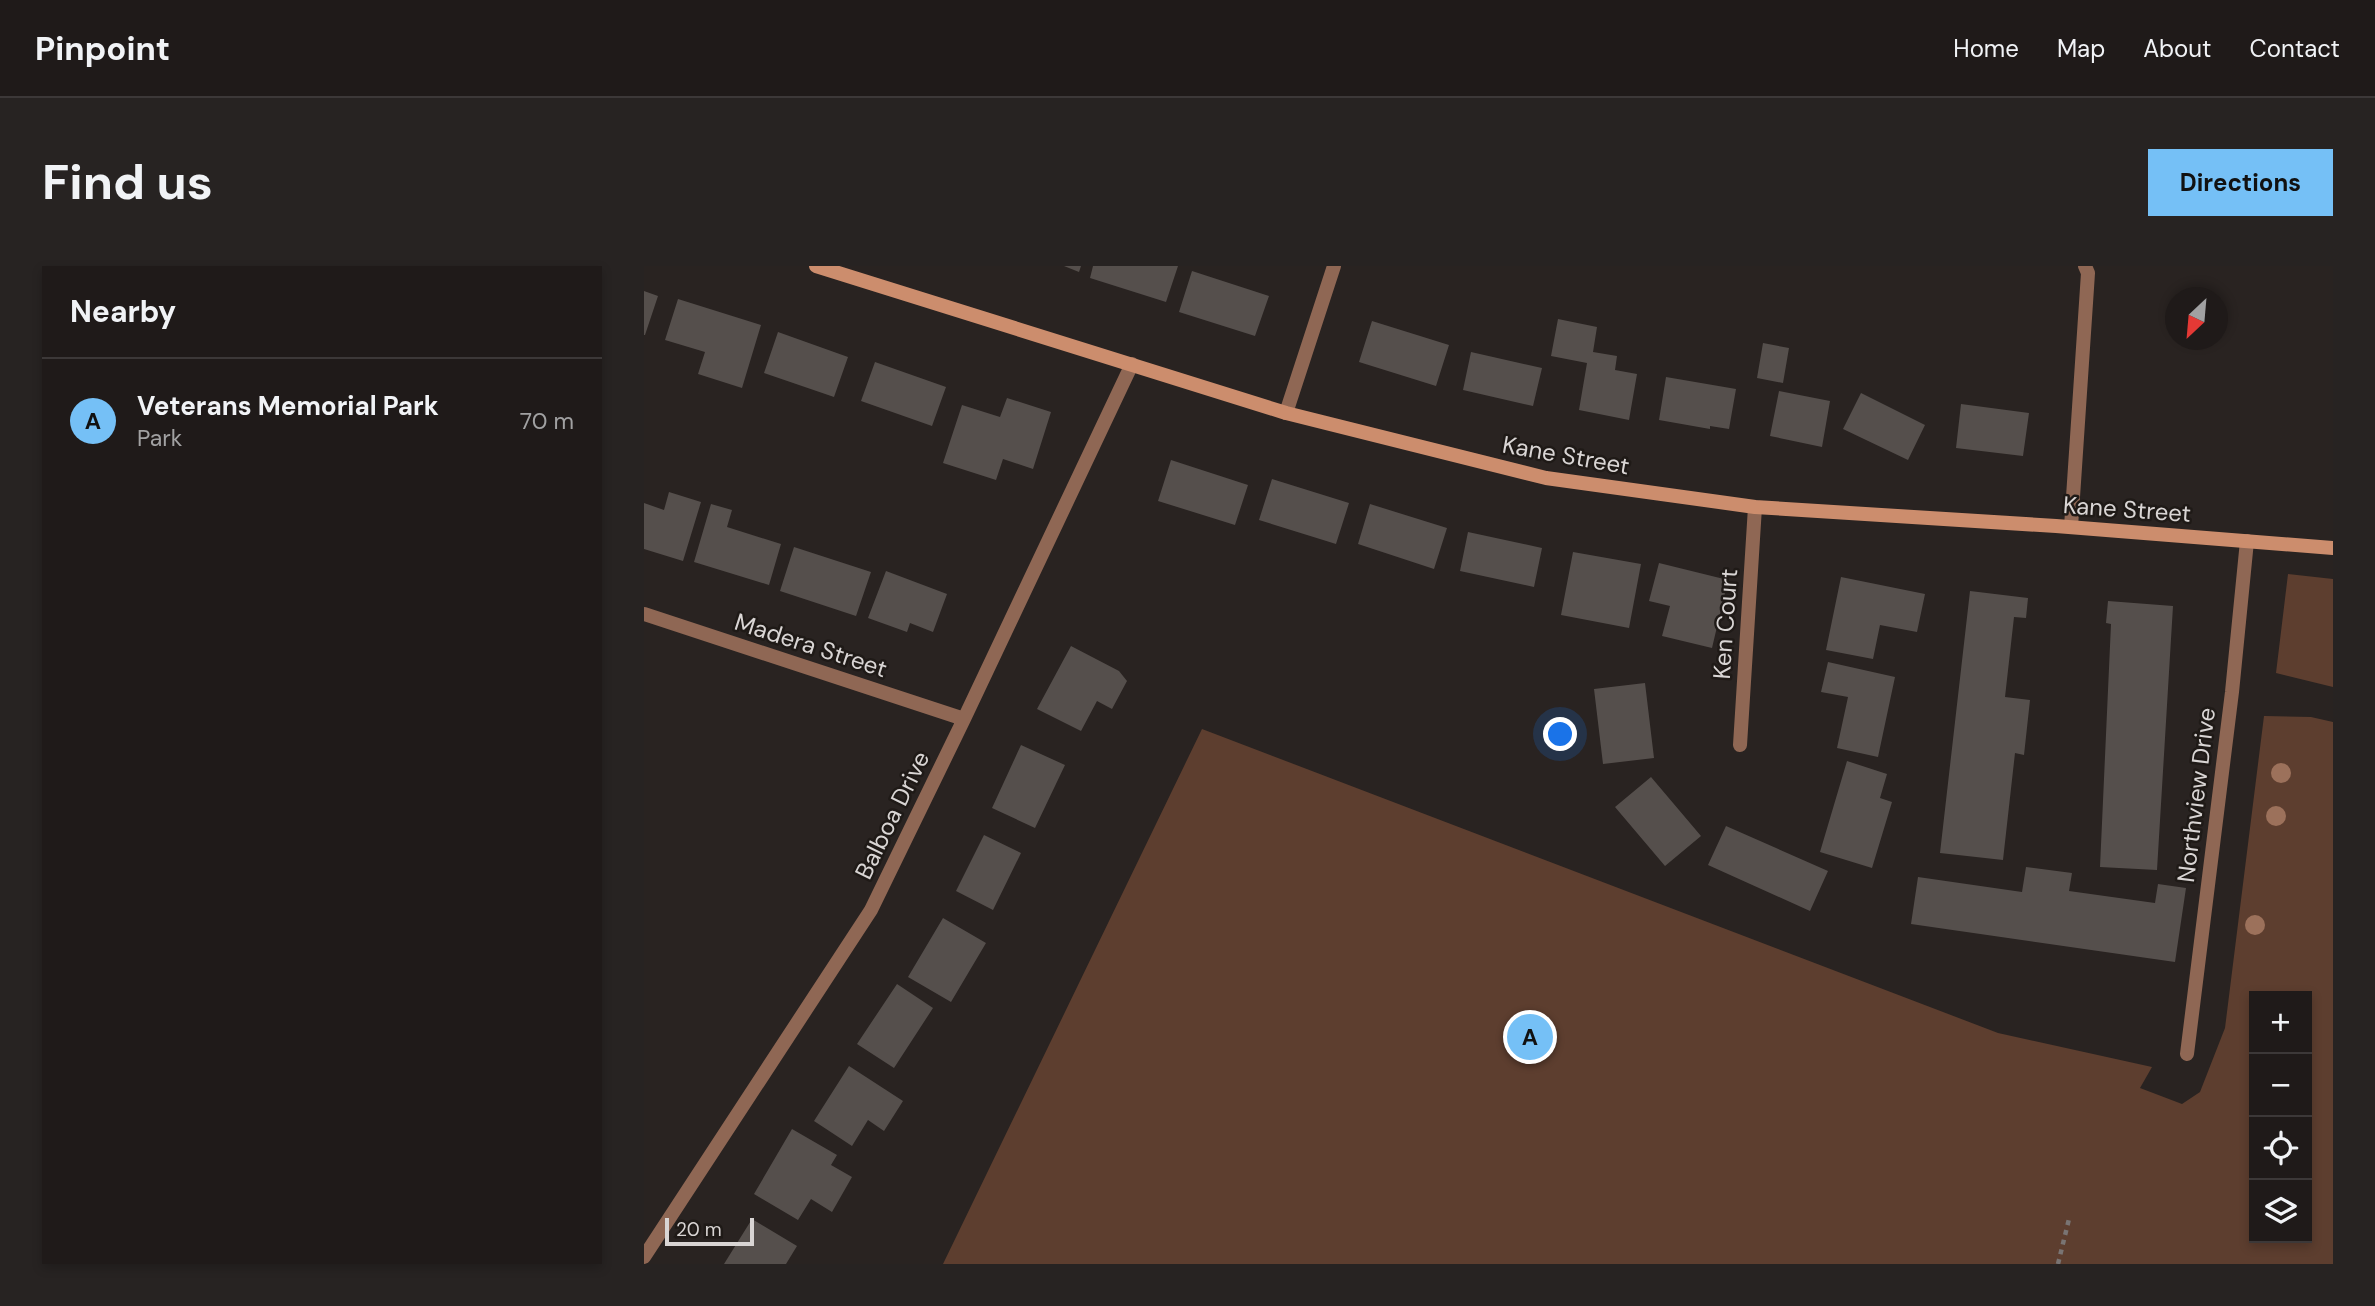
<!DOCTYPE html>
<meta charset="utf-8">
<style>
:root{--surface:#1f1a19;--page:#272322;--text:#f1f3f6;--muted:#a1a1a2;--line:#3c3838;--accent:#75c0f6}
body{margin:0;font-family:"DM Sans",sans-serif;background:var(--page);color:var(--text)}
.controls{position:absolute;right:21px;bottom:21px;display:grid;overflow:hidden;border-radius:0px;box-shadow:0 4px 10px #0003}
.controls button{width:63px;height:63px;display:grid;place-items:center;padding:0;border:0;border-bottom:2px solid var(--line);background:var(--surface);color:var(--text);font:35px sans-serif}
.compass{position:absolute;left:1521px;top:21px;width:63px;height:63px;border-radius:50%;background:var(--surface);box-shadow:0 4px 10px #0003;rotate:206deg}
.scale{position:absolute;left:21px;bottom:18px;width:89px;box-sizing:border-box;padding-left:7px;border:4px solid #d9d5d4;border-top:0;font-size:19px;line-height:24px;white-space:nowrap;color:#d9d5d4;-webkit-text-stroke:5px #1f1a17;paint-order:stroke}
.you{position:absolute;left:917px;top:469px;width:24px;height:24px;margin:-18px;border:5px solid #fff;border-radius:50%;background:#1a73e8;box-shadow:0 0 0 10px #1a73e833}
.badge{display:grid;place-items:center;width:46px;height:46px;border-radius:50%;background:var(--accent);color:#111;font-size:23px;font-weight:700}
.pin{position:absolute;translate:-50% -50%;border:4px solid #fff;box-shadow:0 2px 7px #0006}
.list{margin:0;padding:0;list-style:none}
h2{display:flex;justify-content:space-between;align-items:center;height:91px;margin:0;padding:0 28px;font-size:30px}
h2 small{font-size:23px;font-weight:400;color:var(--muted)}
.list li{display:grid;grid-template-columns:46px 1fr auto;gap:21px;align-items:center;box-sizing:border-box;height:126px;padding:0 28px;border-top:2px solid var(--line)}
.list b{display:block;font-size:26px;white-space:nowrap}
.list p{margin:0;font-size:23px;white-space:nowrap;color:var(--muted)}
.list em{font-size:23px;font-style:normal;color:var(--muted)}
.icon{flex:none;width:38px;height:38px;fill:none;stroke:currentColor;stroke-width:2;stroke-linecap:round;stroke-linejoin:round}
.map{position:relative;flex:none;width:1689px;height:998px;overflow:hidden;border-radius:0px}
header{display:flex;align-items:center;gap:42px;box-sizing:border-box;height:98px;padding:0 35px;background:var(--surface);border-bottom:2px solid var(--line)}
header strong{font-size:33px}
nav{display:flex;gap:38px;margin-inline-start:auto;font-size:24px}
.intro{display:flex;align-items:center;justify-content:space-between;box-sizing:border-box;height:168px;padding:0 42px}
h1{margin:0;font-size:49px}
.button{padding:18px 32px;border-radius:0px;background:var(--accent);color:#111;font-size:24px;font-weight:700}
main{display:flex;gap:42px;padding:0 42px}
aside{flex:1;background:var(--surface);border-radius:0px;box-shadow:0 4px 10px #0003}
.map>svg:first-child{display:block}
</style>
<header>
<strong>Pinpoint</strong>
<nav><a>Home</a><a>Map</a><a>About</a><a>Contact</a></nav>
</header>
<div class="intro"><h1>Find us</h1><a class="button">Directions</a></div>
<main>
<aside>
<h2>Nearby<small></small></h2>
<ul class="list">
<li><span class="badge">A</span><div><b>Veterans Memorial Park</b><p>Park</p></div><em>70 m</em></li>
</ul>
</aside>
<div class="map">
<svg width="1689" height="998" viewBox="0 0 1689 998">
<rect width="100%" height="100%" fill="#292321"/>
<!-- green -->
<path fill="#5d3e2f" fill-rule="evenodd" d="M1644 308 1689 313V421L1632 407Z
M1620 450 1667 451 1689 456V998H299L558 463 1354 767 1508 801 1496 822 1538 838 1556 826 1581 762ZM1610 730H1663V972H1610Z"/>
<!-- building -->
<path fill="#554f4c" d="M420 0H437L435 6Z
M449 0H534L522 36 446 12Z
M548 5 625 30 611 70 535 46Z
M0 25 14 30 1 69H0Z
M34 33 117 59 98 122 54 108 61 86 21 74Z
M914 53 953 61 949 86 973 90 971 104 993 108 985 154 935 144 943 97 907 90Z
M728 55 805 79 792 120 715 96Z
M134 66 204 91 190 131 120 107Z
M1119 77 1145 82 1139 117 1113 112Z
M827 86 898 102 889 140 819 124Z
M231 96 302 121 288 160 217 135Z
M1022 111 1092 123 1085 163 1066 160V163L1015 154Z
M1135 125 1186 135 1178 181 1126 170Z
M1217 127 1281 159 1264 194 1199 163Z
M363 132 407 146 389 203 359 193 352 214 299 197 318 139 356 151Z
M1317 138 1385 147 1379 190 1312 182Z
M527 194 604 219 591 259 514 235Z
M628 213 705 237 692 278 615 254Z
M25 226 57 236 39 295 0 283V237L20 244Z
M67 238 88 244 83 261 137 278 125 319 50 296Z
M726 238 803 262 790 303 714 278Z
M824 266 898 282 890 321 816 305Z
M150 281 227 306 212 350 136 325Z
M929 286 997 298 985 362 917 349Z
M1015 297 1084 314 1068 382 1018 370 1026 340 1005 335Z
M242 305 303 328 289 366 266 357 263 366 224 352Z
M1197 311 1281 328 1273 366 1236 359 1229 393 1182 384Z
M1326 325 1384 332 1382 352 1370 351 1361 431 1386 434 1380 489 1371 487 1359 594 1296 587Z
M1464 335 1529 340 1513 604 1456 601 1467 358 1462 357Z
M427 380 475 405 483 415 468 443 453 435 437 465 393 443Z
M1184 396 1251 411 1234 491 1193 482 1204 431 1177 426Z
M1001 417 1010 492 959 498 950 423Z
M377 479 421 499 391 562 348 542Z
M1203 495 1243 508 1236 532 1248 536 1228 602 1176 586Z
M1007 511 1057 570 1021 600 971 541Z
M1082 560 1184 605 1166 645 1064 599Z
M340 569 377 587 349 644 312 625Z
M1382 601 1428 607 1425 625 1511 637 1514 618 1542 622 1531 696 1267 658 1274 611 1378 626Z
M299 652 342 677 307 736 264 711Z
M253 718 289 742 250 802 213 778Z
M205 800 259 835 240 865 224 854 208 880 170 855Z
M148 863 193 889 187 899 208 911 188 946 167 933 154 954 110 928Z
M108 953 153 980 142 998H80Z"/>
<g fill="none" stroke-linecap="round" stroke-linejoin="round">
<!-- path -->
<path stroke="#797473" stroke-width="4.5" stroke-dasharray="5 5" stroke-linecap="butt" d="M1414 998 1425 953"/>
<!-- street -->
<path stroke="#8f6754" stroke-width="14" d="M642 147 690 0
M1427 261 1444 7 1441 0
M0 348 320 453
M1096 479 1111 241
M1543 788 1588 426 1603 275
M0 991 227 644 320 453 488 98"/>
<!-- secondary -->
<path stroke="#cc8d6d" stroke-width="14" d="M172 0 642 147 902 212 1111 241 1412 260 1689 282"/>
</g>
<!-- trees -->
<g fill="#9c715b">
<circle cx="1637" cy="507" r="10"/>
<circle cx="1632" cy="550" r="10"/>
<circle cx="1611" cy="659" r="10"/>
</g>
<g text-anchor="middle" dominant-baseline="central" stroke-width="5" stroke-linejoin="round" paint-order="stroke">
<!-- street labels -->
<g font-size="24" fill="#d9d5d4" stroke="#1f1a17">
<text transform="translate(922 189) rotate(10)">Kane Street</text>
<text transform="translate(1483 243) rotate(4)">Kane Street</text>
<text transform="translate(1081 358) rotate(-86)">Ken Court</text>
<text transform="translate(167 379) rotate(18)">Madera Street</text>
<text transform="translate(1552 529) rotate(-83)">Northview Drive</text>
<text transform="translate(248 549) rotate(-64)">Balboa Drive</text>
</g>
</g>
</svg>
<div class="controls">
<button>+</button>
<button>−</button>
<button><svg class="icon" aria-label="locate" viewBox="0 0 24 24"><circle cx="12" cy="12" r="6"/><path d="M12 2v4M12 18v4M2 12h4M18 12h4"/></svg></button>
<button><svg class="icon" aria-label="layers" viewBox="0 0 24 24"><path d="M12 4l9 5-9 5-9-5zM3 14l9 5 9-5"/></svg></button>
</div>
<svg class="compass" viewBox="-18 -18 36 36"><path d="M0-13l5 13h-10z" fill="#e53935"/><path d="M0 13l5-13h-10z" fill="#a1a1a2"/></svg>
<div class="scale">20 m</div>
<div class="you"></div>
<div class="pin badge" style="left:886px;top:771px">A</div>
</div>
</main>
